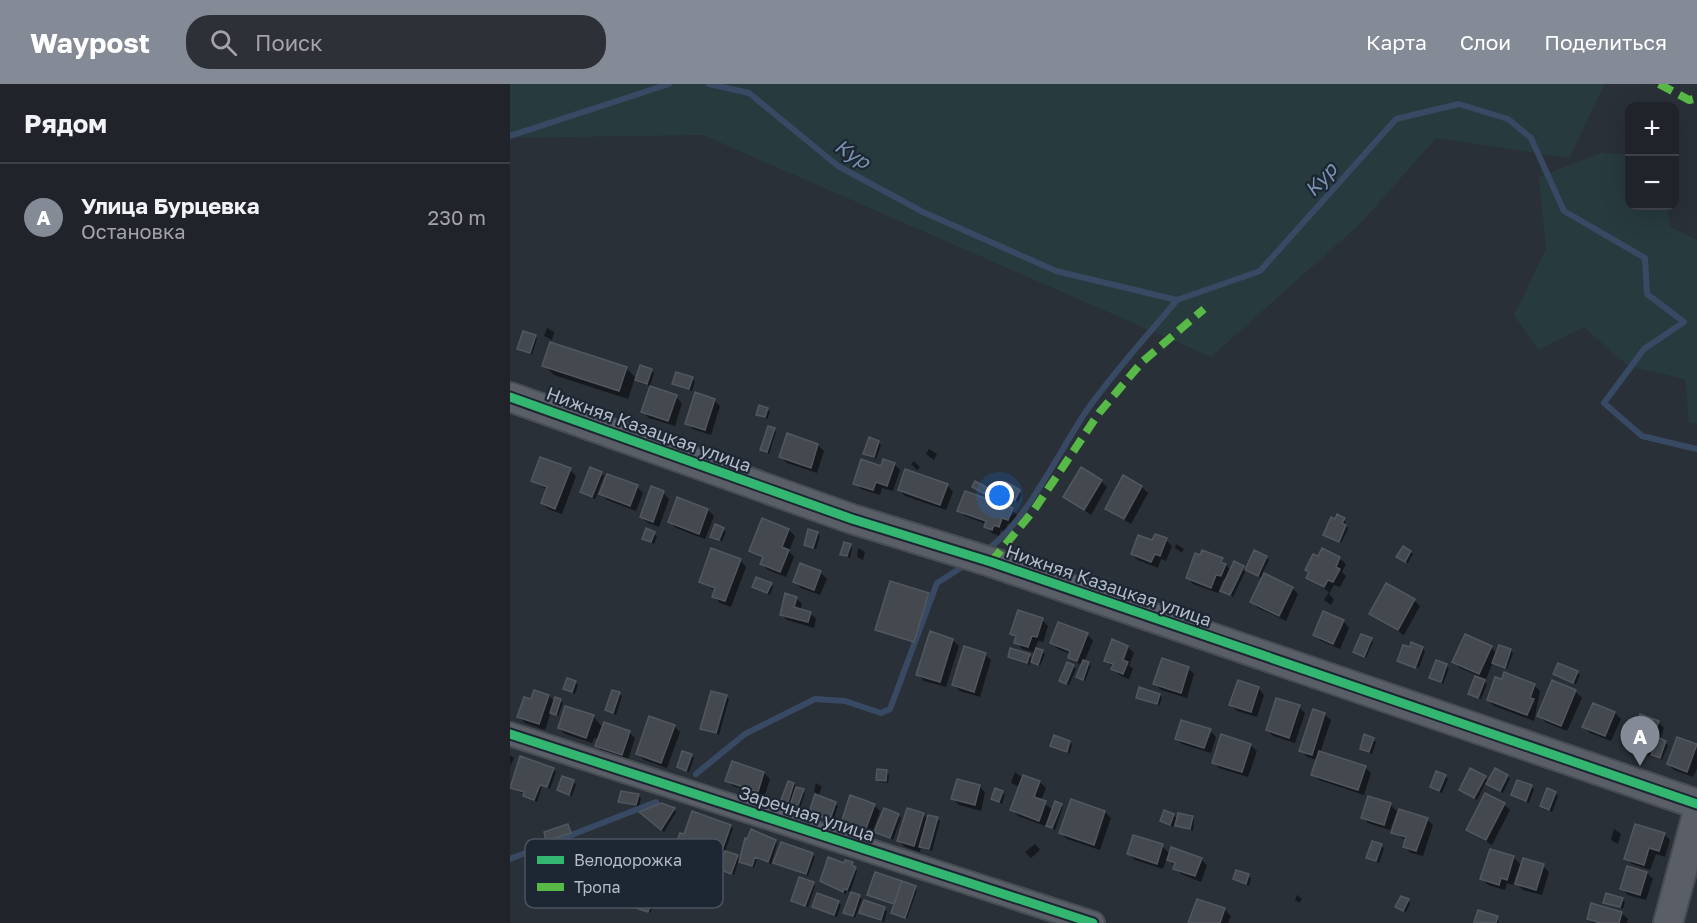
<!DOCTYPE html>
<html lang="ru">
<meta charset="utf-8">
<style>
:root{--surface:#20242a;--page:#2d3036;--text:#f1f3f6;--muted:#a2a4a8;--line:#3d4147;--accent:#848b96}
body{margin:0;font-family:"Golos Text",sans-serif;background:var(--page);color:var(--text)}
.controls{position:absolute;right:18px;top:18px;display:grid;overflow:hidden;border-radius:12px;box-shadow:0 6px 24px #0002}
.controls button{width:54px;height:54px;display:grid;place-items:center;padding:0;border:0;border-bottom:2px solid var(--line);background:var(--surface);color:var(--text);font:30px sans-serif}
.you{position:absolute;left:490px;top:412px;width:21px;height:21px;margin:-15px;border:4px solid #fff;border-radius:50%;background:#1a73e8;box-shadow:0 0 0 9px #1a73e833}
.badge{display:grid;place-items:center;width:39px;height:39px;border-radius:50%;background:var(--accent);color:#fff;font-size:20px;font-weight:700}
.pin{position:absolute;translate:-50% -50px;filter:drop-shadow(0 2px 3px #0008)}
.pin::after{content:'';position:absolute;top:32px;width:21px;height:18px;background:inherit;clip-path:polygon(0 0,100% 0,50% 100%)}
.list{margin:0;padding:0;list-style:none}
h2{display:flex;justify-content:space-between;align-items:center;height:78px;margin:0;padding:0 24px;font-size:26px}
h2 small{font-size:20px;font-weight:400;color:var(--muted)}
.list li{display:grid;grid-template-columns:39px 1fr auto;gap:18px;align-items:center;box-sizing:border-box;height:108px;padding:0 24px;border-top:2px solid var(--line)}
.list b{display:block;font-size:22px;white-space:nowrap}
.list p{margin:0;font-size:20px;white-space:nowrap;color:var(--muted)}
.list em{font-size:20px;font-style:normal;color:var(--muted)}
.icon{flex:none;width:33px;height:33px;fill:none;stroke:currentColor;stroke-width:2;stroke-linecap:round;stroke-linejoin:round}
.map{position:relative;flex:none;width:1187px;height:839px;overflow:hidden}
header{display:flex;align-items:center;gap:36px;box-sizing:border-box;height:84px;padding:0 30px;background:var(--accent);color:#fff}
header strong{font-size:28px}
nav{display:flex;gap:33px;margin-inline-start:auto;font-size:21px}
.search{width:420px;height:54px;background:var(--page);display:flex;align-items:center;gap:15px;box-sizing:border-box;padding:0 21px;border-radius:24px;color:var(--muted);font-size:22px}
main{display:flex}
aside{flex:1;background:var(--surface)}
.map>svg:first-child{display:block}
</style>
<header>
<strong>Waypost</strong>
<div class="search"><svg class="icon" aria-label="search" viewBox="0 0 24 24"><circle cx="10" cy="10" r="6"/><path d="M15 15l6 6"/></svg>Поиск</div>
<nav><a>Карта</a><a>Слои</a><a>Поделиться</a></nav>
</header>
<main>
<aside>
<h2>Рядом<small></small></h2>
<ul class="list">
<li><span class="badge">A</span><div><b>Улица Бурцевка</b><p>Остановка</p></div><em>230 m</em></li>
</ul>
</aside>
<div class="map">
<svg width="1187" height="839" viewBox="0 0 1187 839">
<rect width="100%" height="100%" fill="#2a3038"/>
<!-- green -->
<path fill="#273a3e" d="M0 0H1095L1059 74 926 54 851 139 701 273 193 51 0 54Z
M1091 69 1119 70 1120 122H1156L1161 143 1187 156V340L1179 338 1175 295 1118 282 1074 243 1028 266 1004 231 1036 165 1029 93Z"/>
<!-- shadow -->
<path fill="#0007" d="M37 244 44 248 42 256 34 252Z
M25 252 27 255 22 271 9 265Z
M34 281 116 284 127 295 141 287 144 289 140 302 130 299 125 294 118 315 44 291Z
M182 295 185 297 182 307 164 299Z
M166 313 172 319 165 342 139 334 133 328Z
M204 316 210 322 201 351 183 345 177 339Z
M257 325 260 328 257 335 247 330Z
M264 345 266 348 259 370 252 365Z
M368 358 371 361 366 375 357 372 355 369Z
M308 361 314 367 307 389 277 379 270 372Z
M419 365 427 370 424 376 416 370Z
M404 377 410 383 407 386 401 380Z
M384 380 390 386 383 407 372 404 370 411 351 405 345 399 372 384Z
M60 386 66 392 52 430 38 425 32 419 37 406 23 397Z
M91 389 94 392 85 415 75 411 72 408Z
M591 397 597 403 581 431 555 413Z
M496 400 512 410 508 418 492 408Z
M437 401 443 408 436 426 395 412 389 406Z
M127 403 133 409 126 427 97 416 91 410Z
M463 403 477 405 479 407 478 412Z
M632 403 638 409 621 440 597 425Z
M153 409 159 415 149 443 138 439 131 433Z
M168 415 198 426 204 432 195 455 166 444 160 438Z
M449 426H502L508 432 504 442 498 439 495 448 491 446 489 452 482 449 475 443 476 440 455 432Z
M834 435 838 445 831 459 814 450 825 437Z
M253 436 279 446 285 452 279 467 284 473 276 493 258 486 252 480 253 475 241 467Z
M213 445 216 448 212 457 202 452Z
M137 446 147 452 144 460 133 454Z
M307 449 310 452 306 465 298 463 295 461Z
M656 456 662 462 656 477 651 475 648 484 628 476 622 470 643 458Z
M666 460 674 465 672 469 665 464Z
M340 461 342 464 340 474 332 470Z
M348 464 355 468 353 476 347 473Z
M900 468 903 470 898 479 891 475Z
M756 473 759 476 752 490 782 504 788 510 776 537 748 524 742 518 753 495 737 486Z
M829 474 836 480 832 488 836 492 830 503 824 501 819 510 824 515 821 521 814 516 819 508 798 494Z
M230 476 236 483 221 523 210 519 204 512 206 507 190 497Z
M712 476 721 487 733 483 736 486 723 513 712 506 716 497 713 496 708 509 683 500 677 493Z
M291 481 311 489 317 495 310 511 291 504 285 498Z
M261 500 263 503 260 511 244 503Z
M418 510 421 513 406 559 367 545Z
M286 514 292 520 290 526 300 529 306 535 304 544 277 536 271 530Z
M904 516 910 522 894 551 861 530Z
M532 536 538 542 533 558 528 557 525 565 535 570 530 582 521 577 520 581 502 575 499 573 519 571 523 576 526 569 512 565 502 550Z
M833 537 839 544 830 565 811 557 805 551Z
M577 550 583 557 574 578 581 582 575 597 567 593 572 582 559 573 561 570 548 565 542 559Z
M442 556 449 562 436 603 414 597 408 591Z
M861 556 863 558 856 574 844 568Z
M618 563 624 569 619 581 623 585 619 595 609 591 596 576Z
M981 563 987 570 1000 566 1003 569 997 585 983 578 976 595 950 584 944 578Z
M913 564 915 567 909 584 890 577 901 565Z
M475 570 481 576 470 613 450 607 444 601Z
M927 577 939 584 933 600 921 594Z
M563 582 566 585 559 601 551 597Z
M678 584 684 590 677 614 651 606 645 600Z
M1067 589 1070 591 1066 600 1045 590Z
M974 597 977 600 971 615 962 612 960 610Z
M65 598 68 601 65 610 55 604Z
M1043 598 1066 608 1072 614 1057 647 1035 638 1029 632Z
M1024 601 1030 607 1024 637 984 622 978 616Z
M748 604 754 611 747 633 727 627 721 621Z
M25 608 39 612 45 618 50 616 53 619 48 632 41 628 35 646 15 639 9 633 22 617Z
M109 610 112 612 106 631 97 626Z
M650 611 652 614 649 622 627 613Z
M216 612 219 615 209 651 195 647 192 644Z
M789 623 795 629 785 659 763 652 757 646Z
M1105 629 1111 635 1101 657 1080 649 1074 643Z
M814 630 821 636 810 669 855 683 861 689 854 711 809 696 803 690 807 676 797 673 791 666Z
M83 632 93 644 119 648 125 654 118 676 93 668 87 662 89 655 84 654 82 659 55 650 49 644Z
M1148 638 1154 644 1150 656 1158 661 1152 676 1126 667 1120 661Z
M164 642 170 648 157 684 134 676 128 670Z
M700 647 706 653 701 669 672 660 666 654Z
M863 655 866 658 862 670 854 667 851 664Z
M1168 655 1187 662V685L1183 693 1164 686 1158 680Z
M560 658 562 661 559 670 541 662Z
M740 661 747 667 738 693 709 684 703 678Z
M0 671 4 674 0 683Z
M181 672 184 674 179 688 171 686 168 683Z
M43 685 46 688 40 705 32 702 27 718 1 703Z
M376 688 379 691 378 699 370 698 367 695Z
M505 688 513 694 530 698 536 704 531 717 543 726 551 721 553 723 545 746 536 739 535 742 508 732 502 726 510 703 501 699Z
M254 689 260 695 254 713 223 702 217 696Z
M935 692 938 695 932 709 924 706 921 703Z
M997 692 1000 694 993 709 976 698 967 716 951 706 975 693 979 698Z
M53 694 66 700 62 712 49 706Z
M306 699 312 703 308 713 328 722 323 737 301 728 307 710 304 707Z
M284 700 295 709 289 729 272 719Z
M469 702 475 708 471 727 449 721 443 715Z
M1021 703 1024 705 1019 719 1002 711Z
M492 709 495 711 492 720 483 715Z
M1045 709 1048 712 1042 728 1034 725 1032 722Z
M128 712 131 714 129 723 110 717Z
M994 720 1000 726 982 761 958 746Z
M364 721 370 727 361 753 339 745 332 739Z
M880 721 887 727 880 746 858 739 852 733Z
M164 725 166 728 154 748 132 729Z
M595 728 601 734 590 766 557 755 551 749Z
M413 730 418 736 427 735 430 737 422 767 411 763 410 768 395 763 389 757Z
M388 731 391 734 383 756 366 748Z
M664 731 666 734 663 743 652 737Z
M682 733 684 736 683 747 667 742Z
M917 735 923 741 913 772 901 769 895 763 897 757 883 748Z
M57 742 62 751 40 759 38 756Z
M220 742 223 744 215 768 231 776 265 757 267 760 261 780 247 775 244 784 229 776 224 791 206 784 203 791 191 785 195 771 183 767 177 782 162 776 171 751Z
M1104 745 1111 750 1108 760 1101 756Z
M1154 750 1160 756 1155 773 1146 770 1140 786 1122 780 1115 774Z
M525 760 530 766 521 774 515 768Z
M871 761 874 764 869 779 861 776 858 774Z
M652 762 660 770 691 775 697 781 691 798 671 790 657 774 653 785 625 776 619 770Z
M981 766 1004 774 1010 780 1003 801 997 799 995 806 978 801 972 795Z
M302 770 305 773 298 792 265 779Z
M342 779 347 787 340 808 337 807 336 810 326 805 335 781Z
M1033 782 1039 788 1032 811 1013 806 1007 800Z
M1137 789 1143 795 1136 816 1118 811 1112 805Z
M366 790 407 806 397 835 383 829 385 821 359 810Z
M738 792 741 794 739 802 724 795Z
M303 799 305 802 298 823 285 819 283 817Z
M787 811 792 815 789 819 785 816Z
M349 813 352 815 345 834 338 831 335 829Z
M1112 815 1115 818 1113 825 1094 818Z
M688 816 715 826 721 832 718 839H680Z
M898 816 900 819 896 828 887 823Z
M141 817 144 820 140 829 119 820Z
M328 818 331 821 327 833 304 823Z
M355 818 377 827 374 838 351 829Z
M1111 829 1118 835 1117 839H1083L1078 835Z
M987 833 989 839 965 838Z"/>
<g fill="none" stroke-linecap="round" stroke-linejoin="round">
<!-- stream -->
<path stroke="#384963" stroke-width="6" d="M199 0 239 9 328 82 413 128 546 187 667 216 750 187 886 35 949 20 998 35 1021 54 1054 127 1135 174 1137 210 1174 238 1134 265 1094 319 1132 352 1187 365
M0 52 159 0
M475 467C515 441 549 367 577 326 604 288 637 252 667 216
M186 690 235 650 305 615 335 617 371 629 380 625 427 499 457 480
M0 775 146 718"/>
</g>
<!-- building -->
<path fill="#444950" stroke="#52575f" stroke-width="1.5" d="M13 247 26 251 20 269 7 265Z
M40 258 117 283 109 307 32 282Z
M130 281 142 285 137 300 125 296Z
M166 288 183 293 179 305 162 300Z
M140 302 167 311 158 337 131 328Z
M185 308 205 315 195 346 175 340Z
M249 321 258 324 255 333 246 331Z
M258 342 265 344 257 368 250 366Z
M277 349 308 360 301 384 269 373Z
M359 353 369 357 364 373 353 370Z
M30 373 61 384 45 425 31 419 37 403 21 397Z
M351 375 371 382 373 375 385 379 377 402 366 398 363 406 343 400Z
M80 383 92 388 82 413 70 408Z
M571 383 592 396 574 426 553 413Z
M395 385 438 400 430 421 388 406Z
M97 390 128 401 120 422 89 410Z
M613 391 632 402 614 435 595 425Z
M465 397 478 404 475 410 462 403Z
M496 398 510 406 505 416 491 408Z
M141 402 154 407 143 438 130 433Z
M455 407 503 424 498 436 492 434 489 443 484 441 482 446 474 443 476 437 447 427Z
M167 413 198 425 189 450 158 438Z
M827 430 835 434 832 439 836 441 829 458 813 451 821 433 825 435Z
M252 434 279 445 272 463 279 466 270 488 250 480 253 473 239 467Z
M205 440 214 444 209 456 200 453Z
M136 444 145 448 141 458 132 455Z
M298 445 308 448 303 464 294 461Z
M645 450 657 454 650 472 645 470 641 478 621 470 628 451 642 456Z
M334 458 341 460 337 472 330 471Z
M893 462 901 467 895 478 886 473Z
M201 464 231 475 215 517 202 513 205 504 189 498Z
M812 464 830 473 826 483 830 485 823 498 818 496 814 503 796 494 799 488 795 486 803 470 808 472Z
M692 466 713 474 711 478 716 480 711 492 706 491 701 504 676 494 685 469 690 471Z
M744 466 757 472 748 492 735 486Z
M724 477 734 482 720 511 710 507Z
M290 479 311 487 304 506 283 498Z
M754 489 783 503 769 532 740 518Z
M246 493 262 499 257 509 242 503Z
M380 497 419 509 404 558 365 546Z
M876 499 905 515 888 546 859 530Z
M275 509 287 513 284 523 301 528 298 538 270 531Z
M508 526 533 534 527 553 522 552 518 563 504 559 506 552 500 550Z
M813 527 834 536 823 560 803 551Z
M548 538 578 549 567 577 558 574 560 567 540 559Z
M420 547 443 555 430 598 406 591Z
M851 550 862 554 854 573 843 568Z
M955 550 982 562 969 590 942 578Z
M602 555 618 562 613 576 618 578 613 590 601 585 603 580 594 577Z
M901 558 913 563 905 584 887 577 893 561 900 563Z
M989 561 1001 565 995 584 982 579Z
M454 562 476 569 464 608 442 601Z
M500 564 520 570 517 579 498 573Z
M526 564 533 566 528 581 521 578Z
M652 574 679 583 671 609 643 600Z
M573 576 579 578 573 596 566 593Z
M926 576 937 580 931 598 919 594Z
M557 578 564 581 556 600 549 597Z
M1048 579 1068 587 1063 599 1043 590Z
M994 588 1025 600 1020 614 1024 615 1017 631 977 616 985 593 992 595Z
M965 592 975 596 968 614 958 610Z
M57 594 66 597 62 608 53 605Z
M728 596 749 603 741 628 719 621Z
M1042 596 1066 606 1051 642 1027 632Z
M629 603 650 610 647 620 626 614Z
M24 606 39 611 29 640 7 633 14 613 21 615Z
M102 606 110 608 103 629 95 626Z
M201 607 217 611 206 649 190 645Z
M45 613 51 615 46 631 40 629Z
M766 614 790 621 779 654 756 646Z
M1083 619 1105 628 1095 652 1072 643Z
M55 622 84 631 76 654 48 644Z
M803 625 815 629 802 671 789 667Z
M1130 630 1149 637 1137 669 1118 661Z
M139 632 165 641 151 679 126 670Z
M671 636 701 645 694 664 665 655Z
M94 638 120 647 112 671 85 662Z
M711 650 741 660 732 688 702 679Z
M854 650 864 654 859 668 850 665Z
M544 651 560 657 557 668 540 662Z
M1147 653 1156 657 1150 674 1141 671Z
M1167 653 1187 660 1177 688 1157 680Z
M172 667 182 670 176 687 167 683Z
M809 667 856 682 848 706 801 691Z
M10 672 44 684 37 703 30 701 24 716 13 712 14 708 0 704Z
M222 677 254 688 248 708 215 697Z
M960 684 976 692 964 714 949 706Z
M985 684 998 691 990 707 976 700Z
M367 685 377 686 376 697 366 696Z
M926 687 936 691 929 707 920 703Z
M513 691 530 697 524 713 536 717 529 737 500 726Z
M52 692 64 696 59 711 47 706Z
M447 695 470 701 465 721 441 715Z
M1007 696 1022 701 1016 717 1001 711Z
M278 697 284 699 277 721 270 719Z
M286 703 294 705 286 727 279 724Z
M485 704 493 707 489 718 481 715Z
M1037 704 1046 708 1039 726 1030 722Z
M111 707 129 710 126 721 108 718Z
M975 709 995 719 976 756 956 746Z
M305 710 326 718 320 736 299 728Z
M340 711 365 720 355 747 331 739Z
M858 712 881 719 874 741 851 734Z
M561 715 595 727 584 761 549 749Z
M545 717 552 720 542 744 536 742Z
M151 719 165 724 151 746 129 728Z
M374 724 389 730 380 754 364 748Z
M397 724 414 729 404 762 387 757Z
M889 725 918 734 906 767 893 763 896 753 881 749Z
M654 726 664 730 660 741 650 737Z
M182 727 221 741 206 783 203 782 201 789 189 785 194 770 180 765 175 781 160 776 170 749 174 750Z
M668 729 683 732 680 745 665 742Z
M418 731 428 733 419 765 409 763Z
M58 740 61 749 36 757 34 748Z
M1125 740 1155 749 1149 767 1139 764 1134 781 1114 775Z
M241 745 266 756 258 778 245 773 242 782 229 778 235 754 237 755Z
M623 751 653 760 647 780 617 770Z
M862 757 872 760 866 777 856 774Z
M271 758 303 769 296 790 263 779Z
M661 763 692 774 685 792 663 785 665 779 657 776Z
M980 765 1004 772 997 796 991 794 989 801 970 795Z
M215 767 228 771 221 790 209 785Z
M318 773 334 779 335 776 343 778 342 781 346 783 337 806 334 805 333 808 310 797Z
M1013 774 1034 780 1026 806 1005 800Z
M1117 782 1137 788 1130 811 1110 805Z
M726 786 739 790 736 800 723 795Z
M365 788 392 797 384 820 357 811Z
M289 793 304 798 295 822 281 817Z
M392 797 406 802 395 834 381 829Z
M341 808 350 811 343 832 333 829Z
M121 809 142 816 138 828 117 821Z
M307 809 329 817 324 831 302 823Z
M1096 809 1113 814 1110 823 1093 819Z
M891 812 899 815 893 827 885 823Z
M687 815 715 824 710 839H678Z
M354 816 375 823 371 836 349 829Z
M1081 819 1112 828 1109 839H1090L1077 835Z
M968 826 988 832 986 839 964 838Z"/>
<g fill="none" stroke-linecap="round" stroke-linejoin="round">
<defs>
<path id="minor" d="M0 650 583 839"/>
<path id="tertiary" d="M0 313 342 435 481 478 1187 720
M1158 839 1187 731"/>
</defs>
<!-- minor casing -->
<use href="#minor" stroke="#484c53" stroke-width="26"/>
<!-- tertiary casing -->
<use href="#tertiary" stroke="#484c53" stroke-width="32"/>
<!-- minor -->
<use href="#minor" stroke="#5a5e66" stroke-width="22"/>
<!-- tertiary -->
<use href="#tertiary" stroke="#5a5e66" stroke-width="28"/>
<!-- quiet -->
<path stroke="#58b947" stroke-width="8" stroke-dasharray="15 8" stroke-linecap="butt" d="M1149 0 1179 16 1187 14
M481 478 524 426 589 329 632 278 694 225"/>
<defs>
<path id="cycleway" d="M0 313 342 435 481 478 1187 720
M0 650 583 839"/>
</defs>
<!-- cycleway casing -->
<use href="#cycleway" stroke="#1d2633" stroke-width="13"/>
<!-- cycleway -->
<use href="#cycleway" stroke="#33b770" stroke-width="9"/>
</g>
<g text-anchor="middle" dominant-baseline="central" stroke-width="4.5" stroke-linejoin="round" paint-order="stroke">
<!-- street labels -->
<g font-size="18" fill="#b4bcc9" stroke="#1d2633">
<text transform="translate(139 345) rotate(20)">Нижняя Казацкая улица</text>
<text transform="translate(599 501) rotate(19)">Нижняя Казацкая улица</text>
<text transform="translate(297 729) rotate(18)">Заречная улица</text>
</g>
<!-- water labels -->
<g font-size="20" font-style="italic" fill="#7c92b1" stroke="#1d2633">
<text transform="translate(343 69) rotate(33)">Кур</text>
<text transform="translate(810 95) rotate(-48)">Кур</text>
</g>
</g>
<!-- legend -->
<rect x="15" y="755" width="198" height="69" rx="9" fill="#1d2633" stroke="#4a5360" stroke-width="1.5"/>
<rect x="27" y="772" width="27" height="8" fill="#33b770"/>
<rect x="27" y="799" width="27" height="8" fill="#58b947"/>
<g font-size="16" fill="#b4bcc9">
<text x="64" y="782">Велодорожка</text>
<text x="64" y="809">Тропа</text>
</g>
</svg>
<div class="controls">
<button>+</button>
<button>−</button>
</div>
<div class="you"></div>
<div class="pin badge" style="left:1130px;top:682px">A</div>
</div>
</main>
